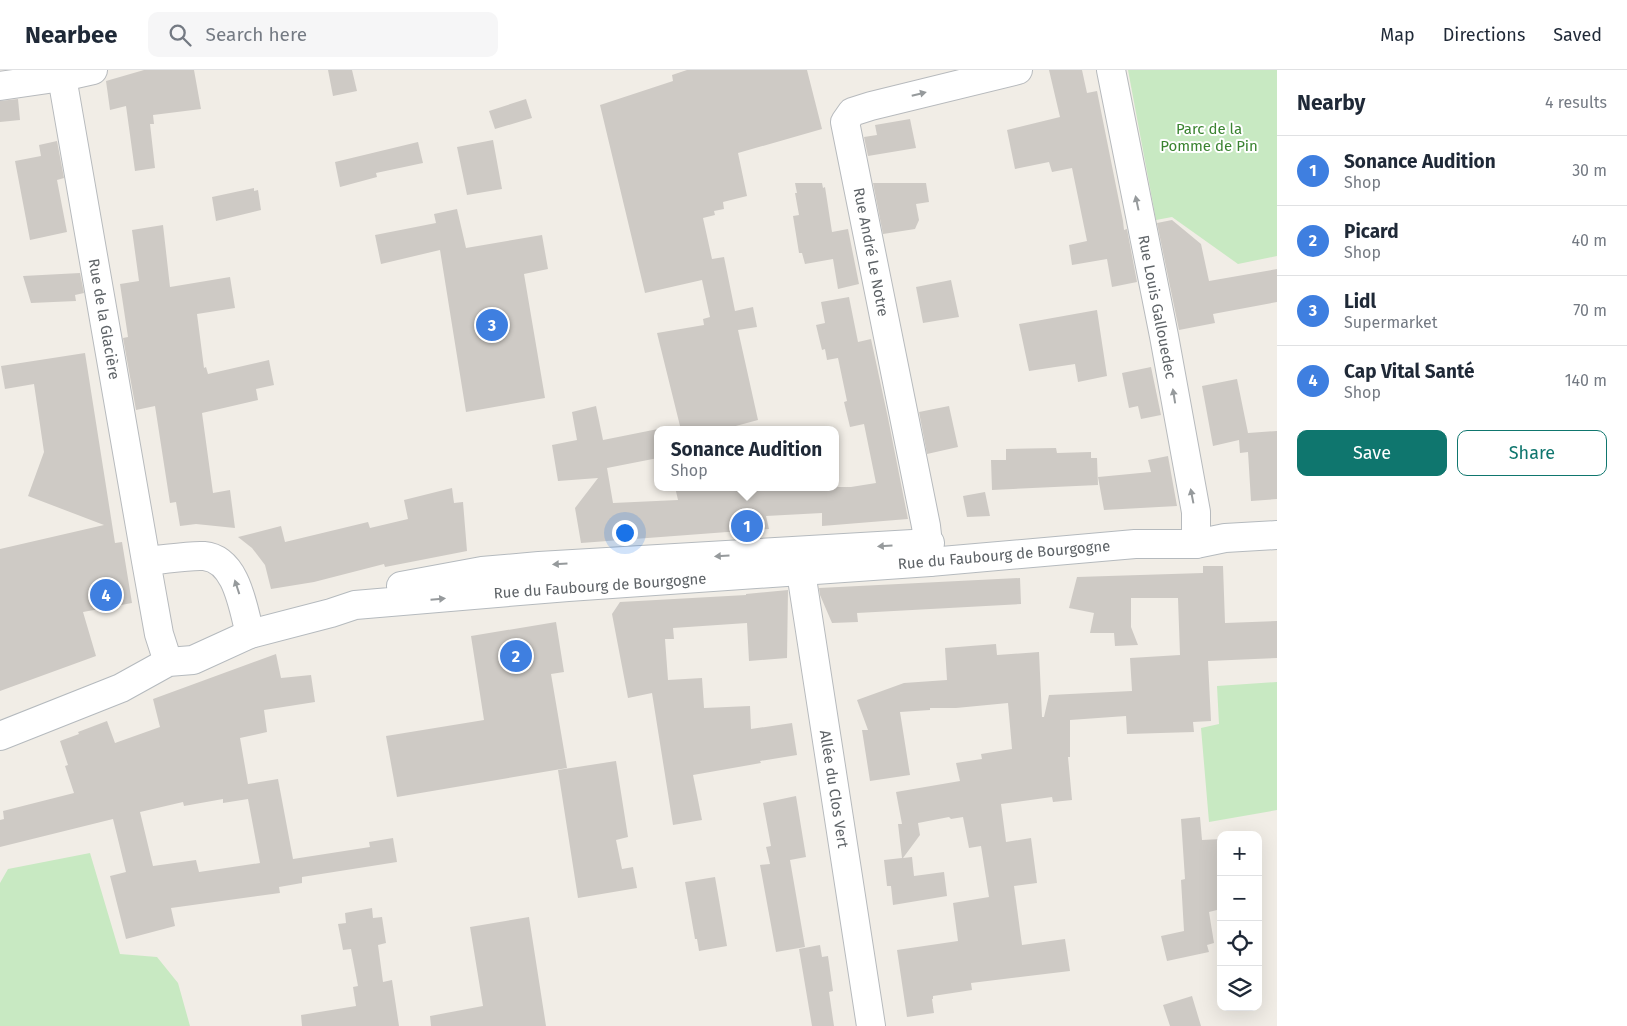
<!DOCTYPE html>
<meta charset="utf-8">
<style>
:root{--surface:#fff;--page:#f6f6f7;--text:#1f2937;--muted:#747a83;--line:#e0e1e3;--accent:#0f766e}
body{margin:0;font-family:"Fira Sans",sans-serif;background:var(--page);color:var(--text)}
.controls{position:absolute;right:15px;bottom:15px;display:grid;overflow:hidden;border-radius:10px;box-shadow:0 5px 20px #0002}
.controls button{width:45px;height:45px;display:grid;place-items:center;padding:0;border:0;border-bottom:1px solid var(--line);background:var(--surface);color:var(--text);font:25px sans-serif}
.you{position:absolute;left:624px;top:462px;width:18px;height:18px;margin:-12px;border:4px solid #fff;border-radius:50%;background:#1a73e8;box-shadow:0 0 0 8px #1a73e833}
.badge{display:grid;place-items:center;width:32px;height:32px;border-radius:50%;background:var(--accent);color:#fff;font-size:16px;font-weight:700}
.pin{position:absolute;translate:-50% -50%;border:2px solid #fff;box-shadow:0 1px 5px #0006}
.popup{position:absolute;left:654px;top:356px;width:185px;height:65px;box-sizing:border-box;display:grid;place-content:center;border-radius:10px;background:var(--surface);filter:drop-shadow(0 1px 4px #0005);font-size:16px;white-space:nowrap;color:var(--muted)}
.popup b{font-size:19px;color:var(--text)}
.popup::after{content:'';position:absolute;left:50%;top:100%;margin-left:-10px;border:10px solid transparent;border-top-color:var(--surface)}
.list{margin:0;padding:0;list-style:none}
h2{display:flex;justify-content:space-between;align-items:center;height:65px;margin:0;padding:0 20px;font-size:21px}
h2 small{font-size:16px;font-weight:400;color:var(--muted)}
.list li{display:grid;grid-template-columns:32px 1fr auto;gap:15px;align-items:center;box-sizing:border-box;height:70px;padding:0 20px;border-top:1px solid var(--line)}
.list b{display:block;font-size:19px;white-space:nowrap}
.list p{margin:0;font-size:16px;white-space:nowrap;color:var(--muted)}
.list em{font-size:16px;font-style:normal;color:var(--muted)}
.actions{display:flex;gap:10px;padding:15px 20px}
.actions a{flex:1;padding:11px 0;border:1px solid var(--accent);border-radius:10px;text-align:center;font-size:18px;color:var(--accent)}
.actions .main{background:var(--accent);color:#fff}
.icon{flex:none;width:28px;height:28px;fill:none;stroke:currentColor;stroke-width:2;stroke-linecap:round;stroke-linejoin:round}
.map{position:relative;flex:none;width:1277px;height:956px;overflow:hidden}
header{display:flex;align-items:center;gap:30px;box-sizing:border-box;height:70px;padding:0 25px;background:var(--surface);border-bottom:1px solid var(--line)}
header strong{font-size:24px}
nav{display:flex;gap:28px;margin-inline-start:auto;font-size:18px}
.search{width:350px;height:45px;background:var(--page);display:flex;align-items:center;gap:12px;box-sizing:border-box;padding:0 18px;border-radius:10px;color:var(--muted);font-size:19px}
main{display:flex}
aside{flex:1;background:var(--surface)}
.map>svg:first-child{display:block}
</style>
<header>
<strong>Nearbee</strong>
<div class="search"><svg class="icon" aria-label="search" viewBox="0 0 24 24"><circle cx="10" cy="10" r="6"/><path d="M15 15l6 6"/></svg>Search here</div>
<nav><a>Map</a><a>Directions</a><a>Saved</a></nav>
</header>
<main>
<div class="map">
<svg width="1277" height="956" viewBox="0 0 1277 956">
<rect width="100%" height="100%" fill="#f1ede6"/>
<!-- green -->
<path fill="#c8e9c2" d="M1128 0H1277V186L1238 194 1172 147 1156 150Z
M1277 612V740L1209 752 1201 658 1219 654 1217 616Z
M90 783 120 884 157 887 178 913 190 956H0V813L8 799Z"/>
<!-- building -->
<path fill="#cecac5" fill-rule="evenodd" d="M144 0H194L201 39 153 45 154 54H150L155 98 135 101 126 36 110 40 106 11Z
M328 0H352L357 21 333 26Z
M687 0H807L822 59 738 83 747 126 723 132 724 139 714 141 715 145 703 148 712 189 724 187 735 241 753 237 757 257 738 260 758 350 721 360H681L657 263 704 255 703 249 710 247 702 210 645 223 600 35 673 11 672 5Z
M1049 0H1082L1087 23 1097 21 1123 151 1124 160 1127 159 1137 212 1112 217 1107 189 1072 195 1069 175 1087 171 1072 98 1052 102 1049 92 1015 99 1007 60 1060 47Z
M18 29 20 50 0 52V31Z
M526 29 532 48 495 59 489 41Z
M910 49 916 78 868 86 864 67 877 65 875 55Z
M493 70 502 119 467 125 457 77Z
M57 71 64 108 57 110 67 162 30 170 15 91 41 86 39 75Z
M418 72 423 93 376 103 377 107 340 117 335 92Z
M795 113H822L823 118 825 117 832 162 848 159 859 214 838 219 833 189 805 194 802 183H799L793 146 799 145 795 123H797Z
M873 113H926L929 132 916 134 919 150 915 159 883 164Z
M254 118V121L258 120 261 140 216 151 212 127Z
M457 139 466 178 542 165 548 199 524 204 545 328 466 342 440 180 381 194 375 165 436 153 434 144Z
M1172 150 1201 174 1209 211 1277 199V232L1213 244 1215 253 1179 260 1157 153Z
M163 155 170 217 230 207 235 238 197 244 204 298 206 297 208 304 269 290 274 315 256 319 258 330 202 343 213 423 230 420 235 458 196 454 180 456 176 432 170 433 155 336 136 340 123 268 128 267 120 214 139 211 132 160Z
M80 203 84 223 75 225 76 231 31 233 23 206Z
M951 210 959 247 923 253 916 217Z
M849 227 858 272 871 269 888 348 908 449 822 456V443L766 446 769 459 581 473 575 438 598 408 558 411 552 375 577 370 572 342 596 336 603 370 658 359V388L607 398 613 433 678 430 675 417H708L707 421 744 417H851L876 413 864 354 850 357 844 332 847 331 838 288 827 290 825 279 822 280 816 255 825 253 821 232Z
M1097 240 1107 306 1078 312 1075 294 1029 301 1019 254Z
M85 283 115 473 122 472 132 533 83 542 96 586 0 621V479L104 455 28 426 44 382 34 314 5 319 1 296Z
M1151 297 1161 345 1141 349 1138 336 1129 338 1122 303Z
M1237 309 1248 363 1277 361V429L1251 431 1248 382 1240 383 1239 370 1213 376 1202 316Z
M949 336 958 377 927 384 919 342Z
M1056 378 1057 383 1091 382V388H1097L1098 415 992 420 991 390H1006V379Z
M1168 386 1177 436 1104 440 1098 407 1151 402 1148 390Z
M452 418 454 433 463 432 467 481 385 497 384 494 314 512 271 519 265 495 252 478 238 467 281 456 285 472 368 452 370 458 408 449 404 430Z
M985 422 990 446 967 447 963 426Z
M1203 496H1223L1225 553 1277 551V588L1208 591 1211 651 1193 652 1194 662 1127 664 1126 646 1070 650V687H1068L1072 730 1053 732 1052 727 1001 734 1006 772 1031 768 1037 813 1014 816 1022 875 1065 869 1070 901 971 913 972 920 933 926V929H932L934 943 907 947 897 880 958 871 953 833 989 827 981 776 969 778 963 747 951 749 949 747 918 753 920 765 903 788 912 787 914 806 944 802 947 826 893 835 891 816H887L884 790 902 788 898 754H902L896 722 960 711 956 693 982 689 981 684 1012 679 1008 633 956 638H930V640L900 642 910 705 870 711 862 660H868L857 630 904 613 947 610 945 578 996 574 997 585 1039 582 1042 647H1044L1049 625 1132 621 1130 588 1180 585 1178 528H1131V557L1138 575 1115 576 1114 563H1090L1094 543 1069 538 1077 507 1203 503Z
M1020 508 1021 534 857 543 858 552 832 553 820 525 819 518Z
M788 520 787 588 749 591 747 553 673 558 674 569H665L668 610 702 608 704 638 750 636 751 659 792 653 797 685 760 691 761 693 693 705 702 750 673 755 652 623 628 628 612 544 620 532 746 525V524Z
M556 552 564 602 551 604 567 698 397 727 386 666 484 650 471 566Z
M276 584 281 608 311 605 315 632 264 640 267 662 240 668 248 714 278 709 293 789 370 777 369 772 393 768 397 792 302 807V813L279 817 280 823 171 838 175 856 126 869 110 806 126 802 113 749 0 777V750L4 749 3 741 74 723 65 696 68 695 60 671 79 664 78 662 107 651 115 673 160 657 153 629ZM223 729V733L248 729 260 793 199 802 196 790 153 796 140 742 183 732 184 736Z
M616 691 628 767 616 770 622 799 633 797 637 818 578 828 558 700Z
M796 726 806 787 790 790 805 877 776 882 760 795 770 794 766 777 771 776 763 733Z
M1200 747 1202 770 1221 769V839L1209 842 1214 873 1207 875 1209 882 1167 891 1161 866 1184 861 1181 810 1185 809 1181 749Z
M715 807 727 876 699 881 697 869H695L685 812Z
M372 838 373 848 382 847 386 873 378 875 383 912 392 910 399 956H302L301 945 356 936 353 917 358 916 351 879 343 880 338 854 346 853 345 843Z
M529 847 546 956H431L430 946 483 936 470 857Z
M820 875 822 887 828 886 833 921 829 922 834 956H812L799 879Z
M1192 926 1201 956H1170L1163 935Z"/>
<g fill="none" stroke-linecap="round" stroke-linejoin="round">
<defs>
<path id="minor" d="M1111 0 1164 266 1196 442V474
M62 7 146 491 159 564 168 592
M800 481 801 502 871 956
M146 491C163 490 187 485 204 486 237 489 243 538 250 564
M930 492 926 456 845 52 852 42 871 36 1018 0"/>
<path id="tertiary" d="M0 16 62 7 93 0"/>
<path id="secondary" d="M401 516 482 501 539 496 930 473
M0 666 121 618 168 592 193 590 250 564 331 543 355 535 568 517 930 492 1135 474H1196L1225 468 1277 465"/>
</defs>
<!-- minor casing -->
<use href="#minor" stroke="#b7babd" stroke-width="30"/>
<!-- tertiary casing -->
<use href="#tertiary" stroke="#b7babd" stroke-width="30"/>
<!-- secondary casing -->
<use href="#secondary" stroke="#b5babe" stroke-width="30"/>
<!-- minor -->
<use href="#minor" stroke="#fff" stroke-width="28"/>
<!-- tertiary -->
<use href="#tertiary" stroke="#fff" stroke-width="28"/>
<!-- secondary -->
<use href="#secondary" stroke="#fff" stroke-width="28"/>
</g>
<!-- one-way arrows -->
<defs><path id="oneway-solid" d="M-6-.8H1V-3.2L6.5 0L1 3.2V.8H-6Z" transform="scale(1.25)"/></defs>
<g fill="#969a9c">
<use href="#oneway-solid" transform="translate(919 24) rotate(-14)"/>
<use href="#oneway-solid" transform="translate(1137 133) rotate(-102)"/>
<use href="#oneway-solid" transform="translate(1174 326) rotate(-99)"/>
<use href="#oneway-solid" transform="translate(1192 426) rotate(-101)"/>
<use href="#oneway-solid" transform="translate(885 476) rotate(176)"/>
<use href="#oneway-solid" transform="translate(722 486) rotate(177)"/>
<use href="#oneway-solid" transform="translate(560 494) rotate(177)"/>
<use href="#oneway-solid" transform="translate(237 517) rotate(-108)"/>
<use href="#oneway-solid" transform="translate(438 529) rotate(-5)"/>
</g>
<g text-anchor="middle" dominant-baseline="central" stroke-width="4" stroke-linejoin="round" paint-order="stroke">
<!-- park labels -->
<g font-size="15" fill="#3a8330" stroke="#fff">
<text x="1209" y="59">Parc de la<tspan x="1209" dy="17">Pomme de Pin</tspan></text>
</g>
<!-- street labels -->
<g font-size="15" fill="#5e6367" stroke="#fff">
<text transform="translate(871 182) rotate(79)">Rue André Le Notre</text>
<text transform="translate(1157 237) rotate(79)">Rue Louis Gallouedec</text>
<text transform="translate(104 249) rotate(80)">Rue de la Glacière</text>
<text transform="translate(1004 485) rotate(-5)">Rue du Faubourg de Bourgogne</text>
<text transform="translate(600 516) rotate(-4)">Rue du Faubourg de Bourgogne</text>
<text transform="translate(834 719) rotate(81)">Allée du Clos Vert</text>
</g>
</g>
</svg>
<div class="controls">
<button>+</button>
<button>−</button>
<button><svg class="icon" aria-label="locate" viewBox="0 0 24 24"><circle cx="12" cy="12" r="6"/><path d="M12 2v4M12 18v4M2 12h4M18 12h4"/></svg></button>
<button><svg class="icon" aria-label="layers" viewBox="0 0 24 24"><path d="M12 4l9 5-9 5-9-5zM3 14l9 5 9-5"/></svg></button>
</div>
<div class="you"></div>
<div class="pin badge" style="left:747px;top:456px;background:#3f7fe0">1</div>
<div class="popup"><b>Sonance Audition</b>Shop</div>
<div class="pin badge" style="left:516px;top:586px;background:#3f7fe0">2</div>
<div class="pin badge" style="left:492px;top:255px;background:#3f7fe0">3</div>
<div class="pin badge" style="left:106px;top:525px;background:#3f7fe0">4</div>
</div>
<aside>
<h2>Nearby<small>4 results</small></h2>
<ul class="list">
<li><span class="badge" style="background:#3f7fe0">1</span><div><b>Sonance Audition</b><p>Shop</p></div><em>30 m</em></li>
<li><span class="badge" style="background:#3f7fe0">2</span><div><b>Picard</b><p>Shop</p></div><em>40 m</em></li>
<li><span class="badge" style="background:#3f7fe0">3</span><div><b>Lidl</b><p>Supermarket</p></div><em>70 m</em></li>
<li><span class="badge" style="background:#3f7fe0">4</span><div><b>Cap Vital Santé</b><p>Shop</p></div><em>140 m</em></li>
</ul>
<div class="actions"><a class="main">Save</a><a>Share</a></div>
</aside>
</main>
